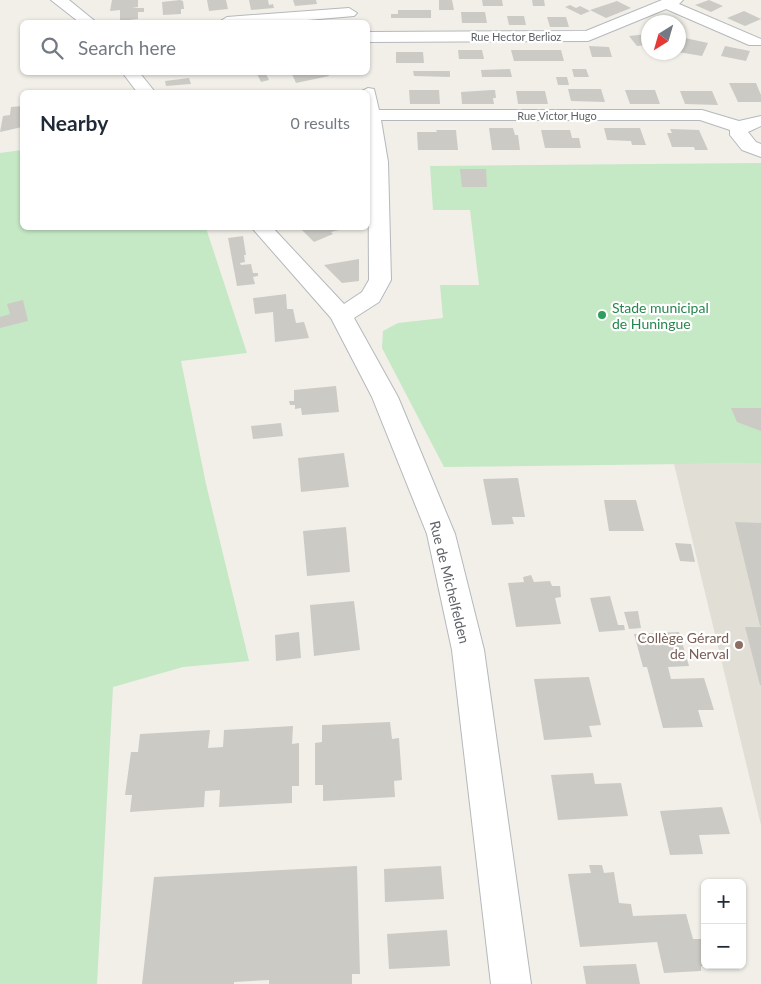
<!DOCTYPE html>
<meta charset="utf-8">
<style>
:root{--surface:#fff;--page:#f2f2f3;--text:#1f2937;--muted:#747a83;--line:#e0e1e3}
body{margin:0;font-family:Lato,sans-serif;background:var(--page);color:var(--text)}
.controls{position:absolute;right:15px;bottom:15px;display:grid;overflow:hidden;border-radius:8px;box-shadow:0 1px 4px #0004}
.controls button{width:45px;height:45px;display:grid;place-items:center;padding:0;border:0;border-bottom:1px solid var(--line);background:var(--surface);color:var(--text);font:25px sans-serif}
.compass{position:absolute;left:641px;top:15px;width:45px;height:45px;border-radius:50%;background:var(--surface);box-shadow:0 1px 4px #0004;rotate:217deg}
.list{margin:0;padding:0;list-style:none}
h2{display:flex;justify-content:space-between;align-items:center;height:65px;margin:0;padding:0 20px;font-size:21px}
h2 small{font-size:16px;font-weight:400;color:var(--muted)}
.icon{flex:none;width:28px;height:28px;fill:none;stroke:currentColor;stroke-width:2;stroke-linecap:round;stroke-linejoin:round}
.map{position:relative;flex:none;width:761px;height:984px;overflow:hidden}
.search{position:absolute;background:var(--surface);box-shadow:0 1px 4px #0004;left:20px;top:20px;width:350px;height:55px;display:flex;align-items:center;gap:12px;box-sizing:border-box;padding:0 18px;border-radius:8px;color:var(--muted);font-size:19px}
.panel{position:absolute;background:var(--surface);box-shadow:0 1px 4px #0004;left:20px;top:90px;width:350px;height:140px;border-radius:8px}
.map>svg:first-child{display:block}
</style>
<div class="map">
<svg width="761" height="984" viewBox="0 0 761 984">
<rect width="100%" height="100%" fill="#f1efe8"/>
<!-- education -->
<path fill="#e1ded6" d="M761 463V825L674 464Z"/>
<!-- green -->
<path fill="#c5e8c5" d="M22 150V228H206L247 353 181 361 206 484 249 661 183 667 113 687 97 984H0V153Z
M761 163V463L444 467 382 348 383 331 398 323 443 318 440 285H479L470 210H433L430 166Z"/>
<!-- building -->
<path fill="#cccac5" d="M138 0V7L132 8H144V12H138V19L120 21V10L110 11 112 0Z
M180 0 183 1 184 9H181V14L163 15 162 2Z
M207 0H226L228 9 209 11Z
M249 0H268L269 5 273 4 274 8 251 10Z
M293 0H316L317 4 295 6Z
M439 0H452L454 10H439Z
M482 0H502L503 6H483Z
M532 0H544L545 6H533Z
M709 0 723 6 711 12 695 5Z
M617 1 631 8 606 18 590 10Z
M570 5 576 8 580 6 590 11 581 15 565 7Z
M398 10H431V18H391V14H398Z
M744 11 761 19 745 26 727 18Z
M461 12H485L487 23H462Z
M507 16H524L526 25H509Z
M547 17H566L569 27H550Z
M648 34V45L637 46 629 36Z
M685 38 708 43 702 56 678 52Z
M589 46 609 47 612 57H592Z
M725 46 750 51 746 61 721 56Z
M458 50H482L484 59H459Z
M511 50H561L564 61H514Z
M396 52H423L424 63H396Z
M510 69 512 77H482L481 70Z
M572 69H586L589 77H574Z
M413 71H450V77L414 76Z
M256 72H265L269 80 261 82Z
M291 72H327L329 76 296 83Z
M556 77H567L569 85H558Z
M189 78 191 84 166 86 165 81Z
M729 83H756L761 95V102H738Z
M568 89H601L605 102 571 101Z
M409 90H439L440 104H410Z
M492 90H495L496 98H493L494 104H462L461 92Z
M625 90H655L660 104H630Z
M516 91H545L548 104H518Z
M680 91H712L718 105 685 104Z
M22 106V127L0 132 3 116 10 115 11 107Z
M489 128H513L515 135H518L520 150H492Z
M604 128H640L646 145H632L631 141 607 140Z
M670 129 699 130 708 150H695L694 147H672L667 133H672Z
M436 130H456L458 150H418L417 132H437Z
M541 130H570L572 138H579L581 148H545Z
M460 169H486L487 187H462Z
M300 228H347L331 232 333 234 314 242Z
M243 236 246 255H244L245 262 240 263 241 265 251 264 253 273H258V276L253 277 255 284 237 286 228 238Z
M359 259V281L342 283 324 265Z
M286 294 287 309H293L296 323 304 322 309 338 275 342 273 312 255 314 253 298Z
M23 300 28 321 0 328V317L10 314 7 304Z
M336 386 339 412 302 415 301 408 295 409V405H290L289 401H294V390Z
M731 408H761V431L737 422Z
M281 423 283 436 253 439 251 426Z
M344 453 349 487 301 492 298 458Z
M518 478 525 517H512L514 524 492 525 483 479Z
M604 500H636L644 531H609Z
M735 522 761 523V626H760Z
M346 527 350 572 307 576 303 531Z
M675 543 691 544 695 562 680 561Z
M531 575 534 582 550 581 552 586H560L561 597 555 598 561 624 516 627 508 583 524 582 523 577Z
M610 596 618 625H624L625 630 599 632 590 598Z
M354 601 360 650 314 656 310 605Z
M638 611 641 628 629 629 624 612Z
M745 627H761V685H760Z
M299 632 301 658 276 661 275 635Z
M679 632 689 666 668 667 671 679 704 678 714 710H698L703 727 663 728 647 667H643L634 634Z
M589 677 601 725 589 726 592 737 544 740 534 679Z
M390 722 392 739 399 738 402 780 394 781 395 797 323 801V785H315V743L322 742V725Z
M293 726 292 744 299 743V786H292V803L219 807 220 790 205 791 204 807 130 812 132 795H125L131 752H138L140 734 210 730 208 748 223 747 224 730Z
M593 773 595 784 621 783 628 816 558 820 551 775Z
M722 807 730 834 699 835 703 854 670 855 660 811Z
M589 865H602L604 873 614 872 619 903 631 904 633 916 686 914 693 939H705V966H701V971L664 973 657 942 580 947 568 874 591 873Z
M357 866 360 974H352V984H269V980L234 982V984H142L154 877Z
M441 866 444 899 385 902 384 869Z
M447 930 450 966 389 969 387 934Z
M636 964 640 984H586L583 966Z"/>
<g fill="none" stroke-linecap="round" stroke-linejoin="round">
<defs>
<path id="minor" d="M51 0H69L96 22H79Z
M662 0H683L679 4 761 39V45H749L666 9 588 41 368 42V32L586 31Z
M349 8 357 13 354 16 284 22H219L227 17Z
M122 72H139L155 92H137Z
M368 88 374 89 379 110H702L739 121 761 116V126L748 132 756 142 761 144V157L742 150 730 135V130L700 120H381L388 162 391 280 379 302 354 318 398 397 455 534 484 650 531 984H491L452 650 427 534 372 397 331 318 252 228H273L344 304 362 292 369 280 368 92H360Z"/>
</defs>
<!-- minor casing -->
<use href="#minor" stroke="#b5b8bc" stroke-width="2"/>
<!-- minor -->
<use href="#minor" fill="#fff" fill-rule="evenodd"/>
</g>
<!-- markers -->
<circle fill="#2e9e5b" stroke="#fff" stroke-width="2" cx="602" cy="315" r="5"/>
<circle fill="#8d6e63" stroke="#fff" stroke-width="2" cx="739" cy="645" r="5"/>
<g text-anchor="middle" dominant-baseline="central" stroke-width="4.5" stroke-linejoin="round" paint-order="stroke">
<!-- far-street labels -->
<g font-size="11" fill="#5f6368" stroke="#fff">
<text x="516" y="36">Rue Hector Berlioz</text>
<text x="557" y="115">Rue Victor Hugo</text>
</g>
<!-- leisure labels -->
<g font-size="14" fill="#27864d" stroke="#fff" text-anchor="start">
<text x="612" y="307">Stade municipal<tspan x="612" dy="16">de Huningue</tspan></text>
</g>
<!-- street labels -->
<g font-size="14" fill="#5f6368" stroke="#fff">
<text transform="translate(450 582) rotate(76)">Rue de Michelfelden</text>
</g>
<!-- education labels -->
<g font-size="14" fill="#785e54" stroke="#fff" text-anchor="end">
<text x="729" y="637">Collège Gérard<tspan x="729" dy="16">de Nerval</tspan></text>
</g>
</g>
</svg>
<div class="controls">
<button>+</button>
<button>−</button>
</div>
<svg class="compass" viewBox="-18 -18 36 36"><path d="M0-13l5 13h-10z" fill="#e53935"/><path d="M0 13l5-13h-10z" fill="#747a83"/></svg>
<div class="search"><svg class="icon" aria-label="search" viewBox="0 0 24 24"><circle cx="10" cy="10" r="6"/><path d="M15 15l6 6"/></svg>Search here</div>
<section class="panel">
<h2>Nearby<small>0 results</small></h2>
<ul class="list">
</ul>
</section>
</div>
